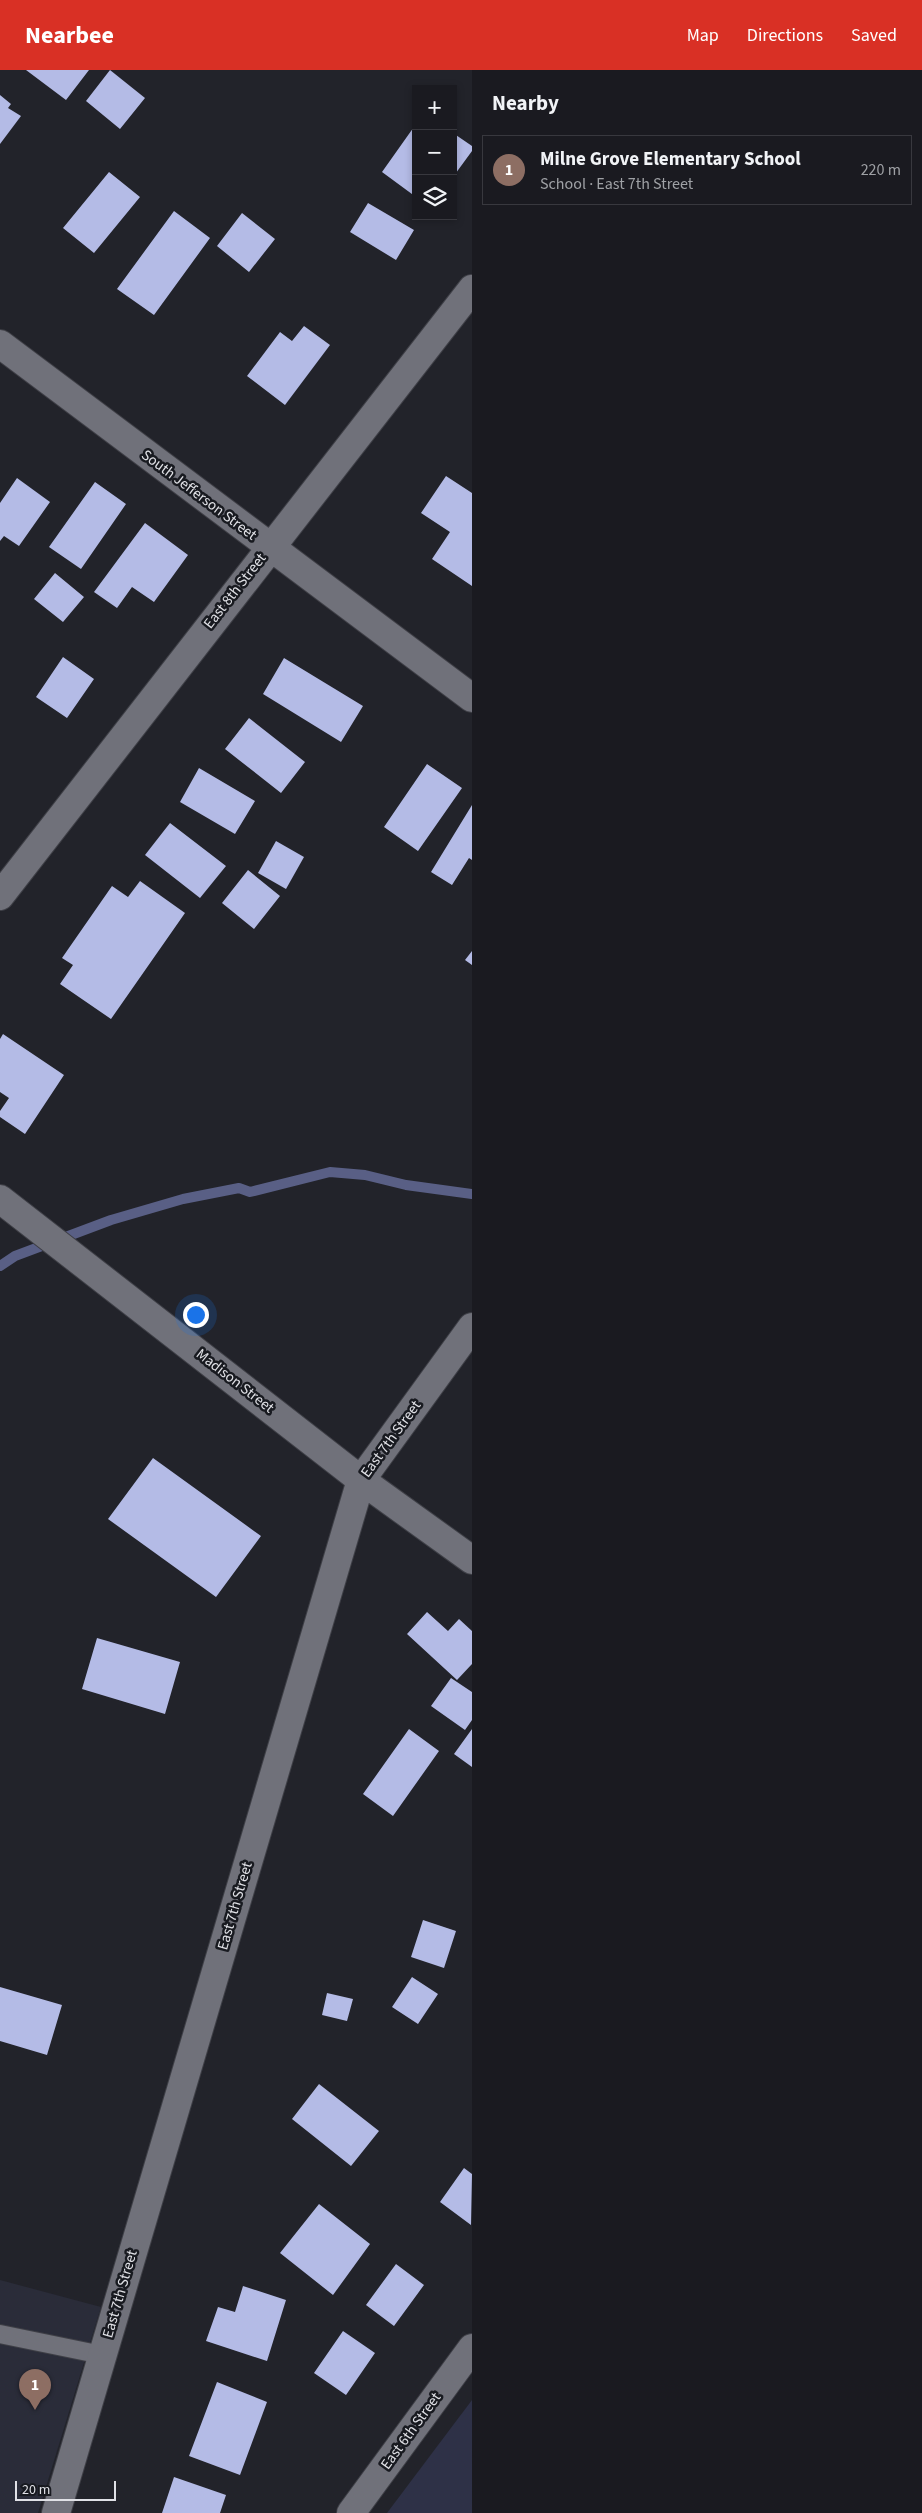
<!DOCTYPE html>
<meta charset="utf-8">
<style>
:root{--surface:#1a1a20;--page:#27272d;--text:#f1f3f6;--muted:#9fa1a5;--line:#38383e;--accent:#d93025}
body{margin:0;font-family:"Source Sans 3",sans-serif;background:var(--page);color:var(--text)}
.controls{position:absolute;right:15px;top:15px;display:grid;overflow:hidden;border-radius:0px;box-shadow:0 2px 8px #0003}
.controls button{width:45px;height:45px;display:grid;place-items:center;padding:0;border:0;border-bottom:1px solid var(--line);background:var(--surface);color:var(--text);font:25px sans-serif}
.scale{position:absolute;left:15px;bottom:12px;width:101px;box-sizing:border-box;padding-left:5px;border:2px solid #e0e1e6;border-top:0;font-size:14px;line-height:18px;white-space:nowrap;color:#e0e1e6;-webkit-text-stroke:4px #181a20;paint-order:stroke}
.you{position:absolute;left:195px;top:1244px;width:18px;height:18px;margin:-12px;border:4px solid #fff;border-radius:50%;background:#1a73e8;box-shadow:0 0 0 8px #1a73e833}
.badge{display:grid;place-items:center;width:32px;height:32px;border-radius:50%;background:var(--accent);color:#fff;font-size:16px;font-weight:700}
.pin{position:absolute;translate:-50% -41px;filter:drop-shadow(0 1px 2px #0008)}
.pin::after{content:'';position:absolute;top:26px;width:18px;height:15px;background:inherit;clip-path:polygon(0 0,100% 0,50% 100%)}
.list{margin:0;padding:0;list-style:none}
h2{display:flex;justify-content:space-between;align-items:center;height:65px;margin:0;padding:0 20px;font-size:21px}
h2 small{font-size:16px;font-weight:400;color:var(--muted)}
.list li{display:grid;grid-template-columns:32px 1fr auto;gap:15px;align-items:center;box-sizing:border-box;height:70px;margin:0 10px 10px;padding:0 10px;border:1px solid var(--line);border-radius:0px}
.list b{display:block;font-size:19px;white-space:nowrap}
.list p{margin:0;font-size:16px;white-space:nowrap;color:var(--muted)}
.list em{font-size:16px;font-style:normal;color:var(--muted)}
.icon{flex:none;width:28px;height:28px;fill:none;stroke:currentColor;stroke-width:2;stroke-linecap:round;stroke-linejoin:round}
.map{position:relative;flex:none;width:472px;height:2443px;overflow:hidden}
header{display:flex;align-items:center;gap:30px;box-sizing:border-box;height:70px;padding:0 25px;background:var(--accent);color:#fff}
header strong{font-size:24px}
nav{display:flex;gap:28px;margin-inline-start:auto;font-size:18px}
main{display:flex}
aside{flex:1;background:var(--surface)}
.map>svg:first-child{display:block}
</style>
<header>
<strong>Nearbee</strong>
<nav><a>Map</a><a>Directions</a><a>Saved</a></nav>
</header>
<main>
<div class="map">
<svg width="472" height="2443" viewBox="0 0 472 2443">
<rect width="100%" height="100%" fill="#22232a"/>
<!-- built -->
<path fill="#2a2c39" d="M0 2210 101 2237 38 2443H0Z"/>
<!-- green -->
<path fill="#2e3147" d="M472 2330V2443H387Z"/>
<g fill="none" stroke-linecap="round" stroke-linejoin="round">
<!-- stream -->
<path stroke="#595f85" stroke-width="10" d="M0 1196 15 1186 111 1150 183 1129 239 1118 250 1122 330 1102 365 1105 406 1115 472 1124"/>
</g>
<!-- building -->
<path fill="#b4bbe6" d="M26 0H89L66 30Z
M110 0 145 28 120 59 86 31Z
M0 25 11 34 8 38 21 46 0 74Z
M416 54V127L382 102Z
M453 63 472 76V81L453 107Z
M109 102 140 127 94 183 63 158Z
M368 133 414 160 396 190 350 162Z
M174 141 210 168 154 245 117 219Z
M242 143 275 169 249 202 217 176Z
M304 256 330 275 285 335 247 306 280 262 292 271Z
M446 406 472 423V516L432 489 450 462 421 443Z
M17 408 50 432 19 476 4 466 0 471V433Z
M95 412 126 434 81 499 49 477Z
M145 453 188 485 154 532 132 517 117 538 94 522Z
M55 503 84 527 63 552 34 529Z
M63 587 94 609 67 648 36 627Z
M284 588 363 636 341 672 263 624Z
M249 648 305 692 281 723 225 679Z
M427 694 462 718 418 781 384 757Z
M199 698 255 731 235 764 180 732Z
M472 735V790L469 788 452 815 431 802Z
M170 753 226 796 200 828 145 785Z
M276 771 304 787 286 819 258 803Z
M248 800 280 826 254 859 222 833Z
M140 811 185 843 111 949 60 914 73 895 62 888 112 816 128 827Z
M472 881V895L465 890Z
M3 964 64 1005 25 1064 0 1047V1041L9 1028 0 1022V969Z
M153 1388 261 1466 216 1527 108 1449Z
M427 1542 448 1561 459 1549 472 1561V1594L457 1610 407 1564Z
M97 1568 180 1592 165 1644 82 1619Z
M451 1608 472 1622V1650L465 1660 431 1636Z
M409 1659 439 1681 393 1746 363 1724Z
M472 1659V1697L454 1684Z
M423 1850 456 1861 444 1898 411 1887Z
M412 1907 438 1924 418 1954 392 1937Z
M0 1917 62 1935 47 1985 0 1971Z
M327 1923 353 1929 347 1951 322 1945Z
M319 2014 379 2061 351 2096 292 2049Z
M464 2098 472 2104 471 2155 440 2132Z
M319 2134 370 2174 333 2225 280 2183Z
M396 2194 424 2215 394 2256 366 2235Z
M243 2216 286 2230 267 2291 206 2271 218 2237 235 2242Z
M343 2261 375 2283 346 2325 314 2303Z
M217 2312 267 2332 240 2405 189 2386Z
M174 2407 226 2425 220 2443H162Z"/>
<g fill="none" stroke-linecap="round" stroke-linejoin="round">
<defs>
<path id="service" d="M0 2264 102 2285"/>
<path id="minor" d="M0 274 472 628
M0 826 472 219
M0 1129 361 1410 472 1490
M56 2443 361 1410 472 1257
M351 2443 472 2278"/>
</defs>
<!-- service casing -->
<use href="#service" stroke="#3e3f46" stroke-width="20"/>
<!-- minor casing -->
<use href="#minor" stroke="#3e3f46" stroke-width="30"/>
<!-- service -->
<use href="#service" stroke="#70717a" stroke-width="18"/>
<!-- minor -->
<use href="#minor" stroke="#70717a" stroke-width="28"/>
</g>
<g text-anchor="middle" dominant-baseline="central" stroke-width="5" stroke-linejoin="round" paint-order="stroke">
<!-- street labels -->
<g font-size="15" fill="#e0e1e6" stroke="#181a20">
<text transform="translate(199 425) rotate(37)">South Jefferson Street</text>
<text transform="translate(235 521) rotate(-52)">East 8th Street</text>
<text transform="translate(235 1311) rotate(38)">Madison Street</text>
<text transform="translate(391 1369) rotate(-54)">East 7th Street</text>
<text transform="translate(235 1836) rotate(-74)">East 7th Street</text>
<text transform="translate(120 2224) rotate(-74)">East 7th Street</text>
<text transform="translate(411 2361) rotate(-54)">East 6th Street</text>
</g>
</g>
</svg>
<div class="controls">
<button>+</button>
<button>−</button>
<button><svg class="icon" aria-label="layers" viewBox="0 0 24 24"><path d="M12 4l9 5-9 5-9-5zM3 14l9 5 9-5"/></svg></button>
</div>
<div class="scale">20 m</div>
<div class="you"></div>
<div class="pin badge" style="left:35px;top:2340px;background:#8d6e63">1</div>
</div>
<aside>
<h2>Nearby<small></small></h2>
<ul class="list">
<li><span class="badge" style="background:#8d6e63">1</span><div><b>Milne Grove Elementary School</b><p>School · East 7th Street</p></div><em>220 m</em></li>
</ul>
</aside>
</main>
